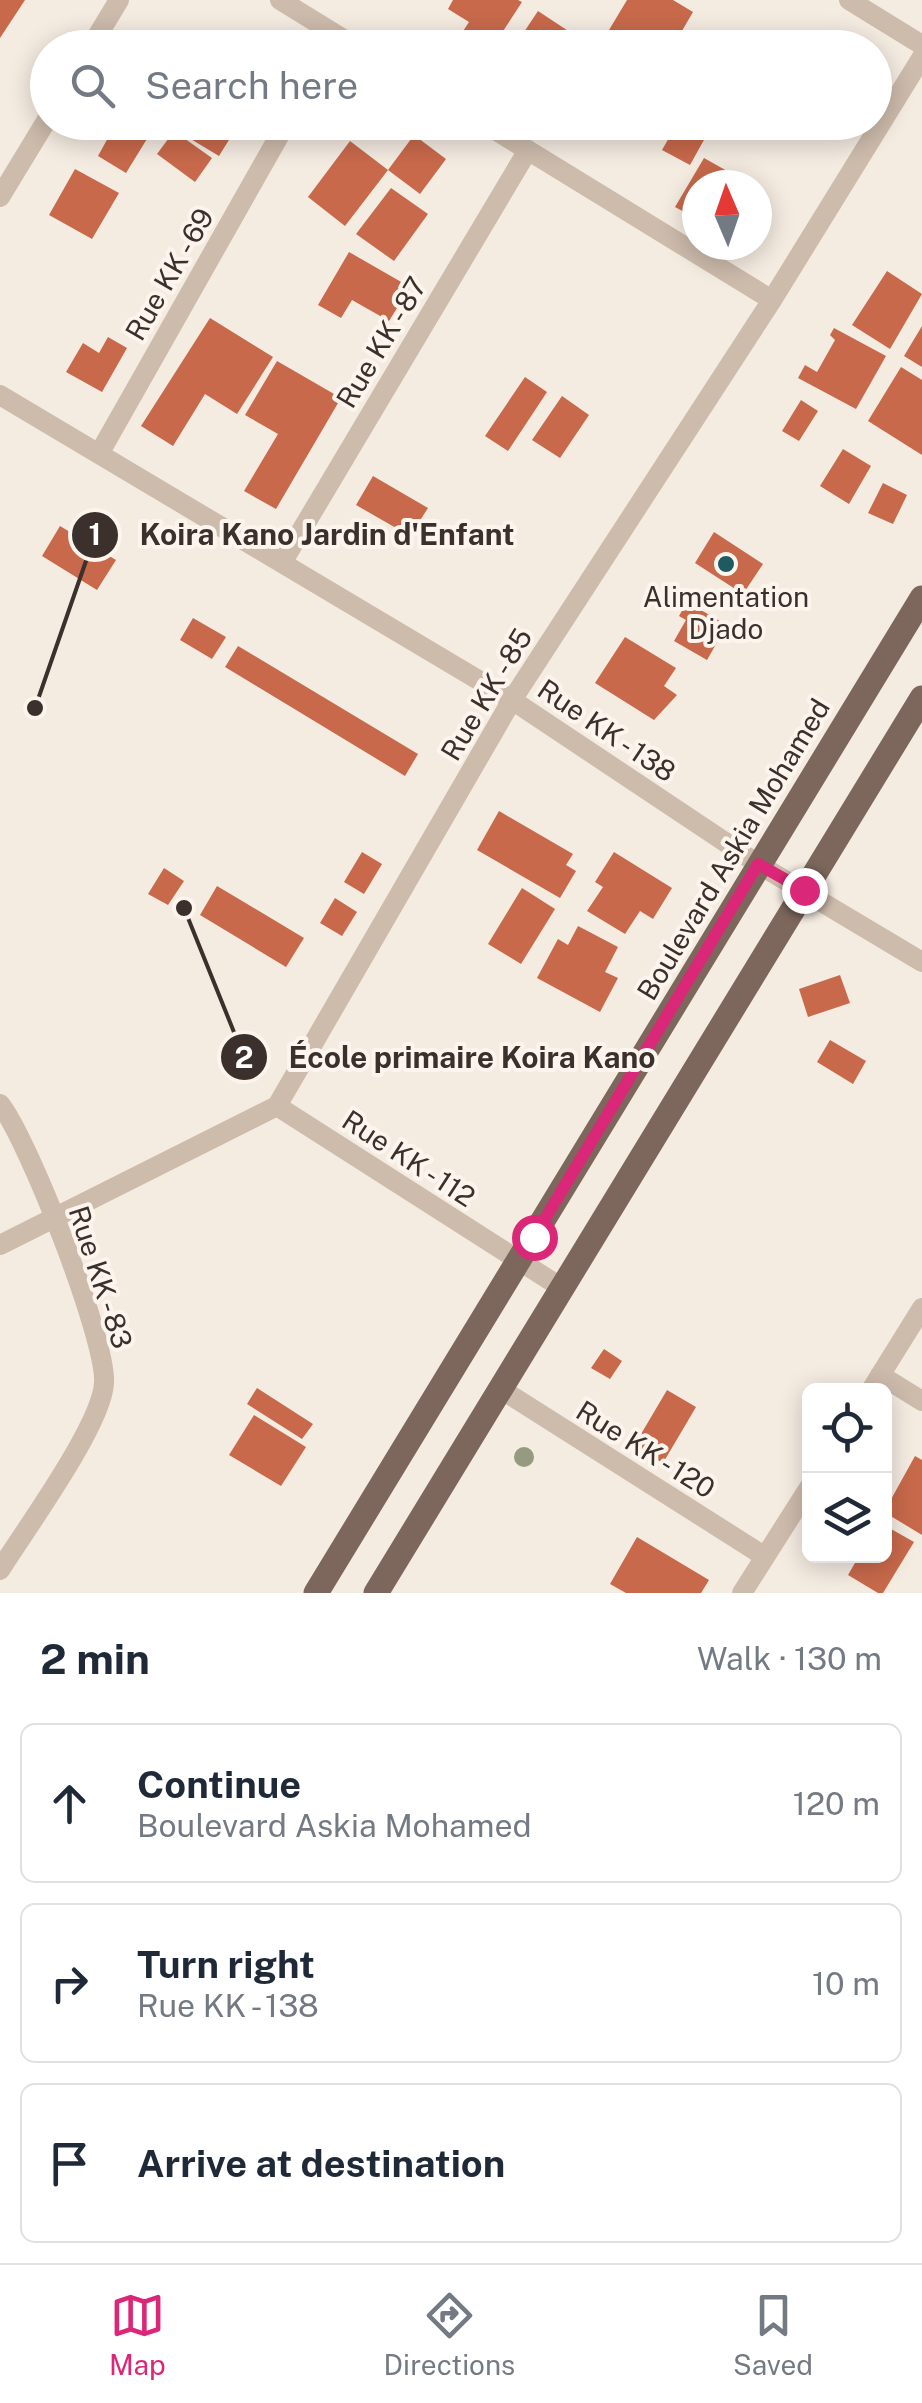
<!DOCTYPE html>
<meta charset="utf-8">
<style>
:root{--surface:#fff;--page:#f6f6f7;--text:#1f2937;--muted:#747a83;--line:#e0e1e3;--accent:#db2777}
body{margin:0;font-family:"Public Sans",sans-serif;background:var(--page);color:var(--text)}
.controls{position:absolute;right:30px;bottom:30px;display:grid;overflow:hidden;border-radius:15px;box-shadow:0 5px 25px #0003}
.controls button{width:90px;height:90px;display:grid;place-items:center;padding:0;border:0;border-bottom:2px solid var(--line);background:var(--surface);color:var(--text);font:50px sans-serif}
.compass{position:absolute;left:682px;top:170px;width:90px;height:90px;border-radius:50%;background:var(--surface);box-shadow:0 5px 25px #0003;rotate:358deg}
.stop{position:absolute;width:30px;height:30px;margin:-22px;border:8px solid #db2777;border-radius:50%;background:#fff}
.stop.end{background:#db2777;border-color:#fff;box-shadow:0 2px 10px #0008}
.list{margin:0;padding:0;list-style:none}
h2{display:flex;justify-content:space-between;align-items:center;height:130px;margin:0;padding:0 40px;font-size:42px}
h2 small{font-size:32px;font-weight:400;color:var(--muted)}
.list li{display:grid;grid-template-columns:65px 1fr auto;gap:30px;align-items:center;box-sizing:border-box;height:160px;margin:0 20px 20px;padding:0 20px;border:2px solid var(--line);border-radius:15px}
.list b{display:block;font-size:38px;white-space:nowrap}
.list p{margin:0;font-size:32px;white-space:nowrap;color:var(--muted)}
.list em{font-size:32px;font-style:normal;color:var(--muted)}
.icon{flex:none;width:55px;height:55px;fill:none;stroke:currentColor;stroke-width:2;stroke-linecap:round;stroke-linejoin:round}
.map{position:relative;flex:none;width:922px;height:1593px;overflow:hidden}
.search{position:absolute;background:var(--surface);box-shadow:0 5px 25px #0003;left:30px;right:30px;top:30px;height:110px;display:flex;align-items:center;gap:25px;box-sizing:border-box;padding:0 35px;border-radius:55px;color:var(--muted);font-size:38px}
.sheet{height:670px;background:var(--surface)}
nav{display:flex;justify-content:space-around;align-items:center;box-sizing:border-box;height:140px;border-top:2px solid var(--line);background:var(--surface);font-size:28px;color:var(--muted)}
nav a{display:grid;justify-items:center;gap:5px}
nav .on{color:var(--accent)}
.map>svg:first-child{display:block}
</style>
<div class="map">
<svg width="922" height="1593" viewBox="0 0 922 1593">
<rect width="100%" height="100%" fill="#f4ebe1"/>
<!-- building -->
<path fill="#c8694b" d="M0 0H25L0 38Z
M453 0H518L522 2 492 48H452L469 22 448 9Z
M627 0H673L693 12 672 48H638L609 30Z
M538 11 594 48H536L520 38Z
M107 122H130L150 134 126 173 98 156 109 136 101 132Z
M178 122H224L221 128 232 135 219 156 174 129Z
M678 122H714L690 165 662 150Z
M174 131 212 158 195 182 157 154Z
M414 135 446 159 420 194 388 170Z
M350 141 388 170 345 226 308 197Z
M704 158 752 185H697V219L675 207Z
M75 169 119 193 92 239 49 215Z
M391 188 428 214 394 261 356 234Z
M349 252 410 287 389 321 352 300 341 318 318 305Z
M887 271 922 294 890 349 852 325Z
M210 318 273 357 237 414 205 394 173 446 141 426Z
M922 326V367L904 356Z
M834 328 886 356 856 409 798 378 805 365 817 372 835 340 830 335Z
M108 337 127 348 102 392 66 372 83 343 99 353Z
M277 361 341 398 276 509 244 491 278 434 245 415Z
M901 367 922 380V455L868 421Z
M525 377 547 392 508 451 485 436Z
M562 396 589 415 560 458 532 440Z
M801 400 818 411 799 441 782 431Z
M843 449 871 466 849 504 820 486Z
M373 476 428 508 410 536 356 505Z
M883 483 907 495 893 524 868 513Z
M60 526 116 560 97 590 42 556Z
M714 532 763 564 743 594 695 563Z
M687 602 727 625 707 660 674 641 686 620 679 616Z
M193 618 226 637 212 659 180 640Z
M625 637 676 668 664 686 677 695 654 720 595 683Z
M238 646 418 754 405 776 225 667Z
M499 811 573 854 566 865 576 871 560 898 477 850Z
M362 852 382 864 364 894 344 882Z
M614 852 672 888 653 919 640 911 625 934 587 911 603 887 595 882Z
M164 868 184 881 168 905 148 894Z
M217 886 304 938 286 967 200 915Z
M522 888 555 909 521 964 488 944Z
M335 898 357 912 342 936 320 923Z
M578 926 618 947 605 972 618 978 600 1012 537 978 558 939 568 945Z
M840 975 850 1003 808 1017 799 989Z
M830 1040 866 1061 853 1084 817 1062Z
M604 1349 622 1361 610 1379 591 1368Z
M257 1388 313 1424 302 1439 247 1404Z
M667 1390 696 1407 663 1463 634 1446Z
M254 1415 306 1447 281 1486 229 1455Z
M915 1456 922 1460V1535L884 1512Z
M884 1525 914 1542 883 1593H878L848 1575 859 1556H884Z
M637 1537 709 1580 701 1593H626L610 1584Z"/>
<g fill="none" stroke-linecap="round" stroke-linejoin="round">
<!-- minor -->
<path stroke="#cdbbac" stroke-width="20" d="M280 0 358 48
M849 0 922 45
M90 48 119 0
M482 122 772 300
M0 197 48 118
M0 395 512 700 758 864 922 962
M99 454 287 122
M282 563 528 150
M0 1104C28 1139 107 1340 104 1383 102 1425 25 1530 0 1570
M277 1106 562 1288
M0 1245 277 1106 512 700 772 300 922 57
M880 1375 922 1401
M499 1388 764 1556
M871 1390 922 1308
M742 1593 810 1486"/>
<!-- primary -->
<path stroke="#7d675c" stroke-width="25" d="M316 1593 922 598
M376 1593 922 698"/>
</g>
<!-- trees -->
<circle fill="#969b7f" cx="524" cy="1457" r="10"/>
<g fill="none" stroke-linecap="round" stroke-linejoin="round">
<!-- route -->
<path stroke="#db2777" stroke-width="12" d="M534 1237 758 864 804 890"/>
</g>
<!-- markers -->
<circle fill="#1f5a5e" stroke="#fbf5ee" stroke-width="4" cx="726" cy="564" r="10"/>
<g text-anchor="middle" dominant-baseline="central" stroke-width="8" stroke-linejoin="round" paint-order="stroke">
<!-- street labels -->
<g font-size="28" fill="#3b302b" stroke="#fbf5ee">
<text transform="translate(169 274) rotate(-60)">Rue KK - 69</text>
<text transform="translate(381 342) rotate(-59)">Rue KK - 87</text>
<text transform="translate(486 694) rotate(-59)">Rue KK - 85</text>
<text transform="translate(607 730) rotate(34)">Rue KK - 138</text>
<text transform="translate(733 849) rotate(-59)">Boulevard Askia Mohamed</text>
<text transform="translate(409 1158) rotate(33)">Rue KK - 112</text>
<text transform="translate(101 1277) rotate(72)">Rue KK - 83</text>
<text transform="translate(646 1449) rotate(32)">Rue KK - 120</text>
</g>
<!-- poi labels -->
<g font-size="28" fill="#3b302b" stroke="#fbf5ee">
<text x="726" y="596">Alimentation<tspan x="726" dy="32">Djado</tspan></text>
</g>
</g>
<!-- callouts -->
<path fill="none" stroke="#3b302b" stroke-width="4" d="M35 708L95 535M184 908L244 1057"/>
<g fill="#3b302b" stroke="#fbf5ee" stroke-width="4">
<circle cx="35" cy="708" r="10"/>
<circle cx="184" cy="908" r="10"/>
<circle cx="95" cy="535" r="25"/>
<circle cx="244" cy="1057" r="25"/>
</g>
<g font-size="30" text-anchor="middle" font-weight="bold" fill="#fff">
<text x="95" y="545">1</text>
<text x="244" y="1068">2</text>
</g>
<g font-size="30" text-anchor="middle" font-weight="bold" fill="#3b302b" stroke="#fbf5ee" stroke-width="8" stroke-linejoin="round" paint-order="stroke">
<text x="327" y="545">Koira Kano Jardin d'Enfant</text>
<text x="472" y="1068">École primaire Koira Kano</text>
</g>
</svg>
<div class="controls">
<button><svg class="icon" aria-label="locate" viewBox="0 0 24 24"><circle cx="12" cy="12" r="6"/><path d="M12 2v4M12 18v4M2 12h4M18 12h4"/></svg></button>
<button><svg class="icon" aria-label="layers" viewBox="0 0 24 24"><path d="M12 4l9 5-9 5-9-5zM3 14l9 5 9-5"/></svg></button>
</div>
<svg class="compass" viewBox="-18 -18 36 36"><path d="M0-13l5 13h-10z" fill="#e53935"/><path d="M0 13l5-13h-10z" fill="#747a83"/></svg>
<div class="stop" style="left:534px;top:1237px"></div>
<div class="stop end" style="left:804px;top:890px"></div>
<div class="search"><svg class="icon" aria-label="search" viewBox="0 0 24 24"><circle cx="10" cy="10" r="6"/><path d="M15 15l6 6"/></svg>Search here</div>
</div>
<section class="sheet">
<h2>2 min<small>Walk · 130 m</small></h2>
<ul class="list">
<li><svg class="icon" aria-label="ahead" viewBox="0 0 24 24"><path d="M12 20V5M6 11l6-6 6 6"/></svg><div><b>Continue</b><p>Boulevard Askia Mohamed</p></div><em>120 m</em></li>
<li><svg class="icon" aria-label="right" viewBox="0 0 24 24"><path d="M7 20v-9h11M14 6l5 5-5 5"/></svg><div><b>Turn right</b><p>Rue KK - 138</p></div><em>10 m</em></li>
<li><svg class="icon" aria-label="arrive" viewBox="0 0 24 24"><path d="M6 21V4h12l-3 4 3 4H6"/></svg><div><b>Arrive at destination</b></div></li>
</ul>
</section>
<nav>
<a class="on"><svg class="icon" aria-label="map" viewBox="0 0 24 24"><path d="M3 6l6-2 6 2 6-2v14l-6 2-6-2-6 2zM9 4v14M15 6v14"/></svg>Map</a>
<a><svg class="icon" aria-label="directions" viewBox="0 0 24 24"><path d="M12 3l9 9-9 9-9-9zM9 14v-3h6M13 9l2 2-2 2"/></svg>Directions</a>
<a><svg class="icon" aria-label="saved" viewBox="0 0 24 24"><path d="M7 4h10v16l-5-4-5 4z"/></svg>Saved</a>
</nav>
